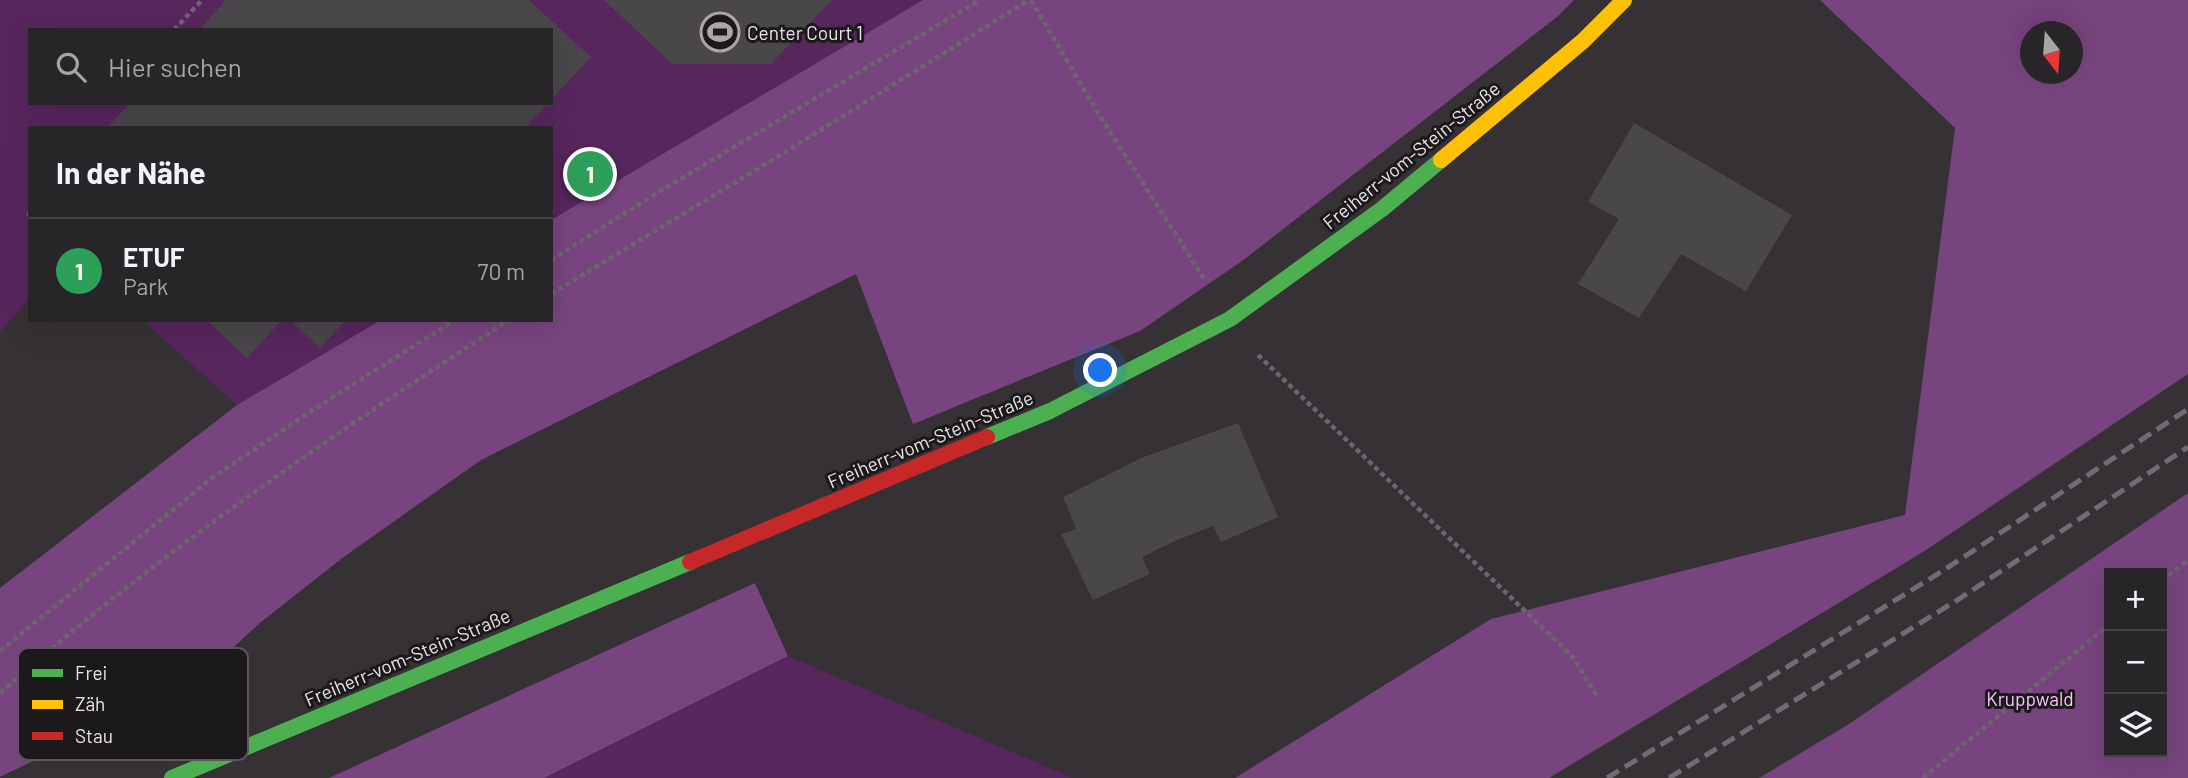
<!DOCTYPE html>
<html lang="de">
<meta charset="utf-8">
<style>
:root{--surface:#282528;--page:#343134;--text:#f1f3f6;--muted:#a5a5a8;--line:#444245;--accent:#0b8043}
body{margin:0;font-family:Barlow,sans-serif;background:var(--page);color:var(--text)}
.controls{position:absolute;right:21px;bottom:21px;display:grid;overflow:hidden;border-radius:0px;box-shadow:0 7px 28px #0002}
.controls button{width:63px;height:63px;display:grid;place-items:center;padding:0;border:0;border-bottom:2px solid var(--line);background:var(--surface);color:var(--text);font:35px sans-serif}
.compass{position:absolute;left:2020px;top:21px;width:63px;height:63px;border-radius:50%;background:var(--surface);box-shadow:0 7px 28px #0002;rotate:163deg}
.you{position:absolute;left:1101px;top:371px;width:24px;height:24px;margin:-18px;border:5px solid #fff;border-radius:50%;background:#1a73e8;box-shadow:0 0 0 10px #1a73e833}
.badge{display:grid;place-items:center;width:46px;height:46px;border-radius:50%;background:var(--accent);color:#fff;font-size:23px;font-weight:700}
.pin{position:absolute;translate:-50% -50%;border:4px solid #fff;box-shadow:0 2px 7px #0006}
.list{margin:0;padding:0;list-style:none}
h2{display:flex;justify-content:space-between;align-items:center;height:91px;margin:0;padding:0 28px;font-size:30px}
h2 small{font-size:23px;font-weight:400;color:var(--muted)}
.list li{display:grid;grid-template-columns:46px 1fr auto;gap:21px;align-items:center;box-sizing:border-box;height:105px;padding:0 28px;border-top:2px solid var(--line)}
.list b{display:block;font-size:26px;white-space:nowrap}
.list p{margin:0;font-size:23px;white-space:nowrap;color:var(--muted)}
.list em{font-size:23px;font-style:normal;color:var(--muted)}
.icon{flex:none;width:38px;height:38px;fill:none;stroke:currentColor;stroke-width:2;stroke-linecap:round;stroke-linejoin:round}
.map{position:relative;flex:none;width:2188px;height:778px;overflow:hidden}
.search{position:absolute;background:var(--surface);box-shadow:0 7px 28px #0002;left:28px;top:28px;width:525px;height:77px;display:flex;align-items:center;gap:18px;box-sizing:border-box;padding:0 24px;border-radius:0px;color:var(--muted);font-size:26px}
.panel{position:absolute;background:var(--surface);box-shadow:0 7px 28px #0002;left:28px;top:126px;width:525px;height:196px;border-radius:0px}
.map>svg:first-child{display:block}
</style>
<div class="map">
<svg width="2188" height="778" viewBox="0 0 2188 778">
<rect width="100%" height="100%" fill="#353135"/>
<!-- green -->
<path fill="#57265d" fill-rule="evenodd" d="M0 0H923L551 220V128H30V298L0 332ZM30 30H551V103H30Z
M142 320H381L237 405Z
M788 656 1073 778H544Z"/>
<!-- forest -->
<path fill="#78447f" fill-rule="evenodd" d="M923 0H1574L1557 17 1242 261 1140 331 913 424 856 274 481 460 345 556 261 622 197 681 0 777V588L237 405 381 320H551V220Z
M1820 0H2188V374L1923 552 1549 778H1235L1491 619 1905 515 1955 128ZM2030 32H2072V74H2030Z
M2188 493V778H1759L1849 724ZM2109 573H2162V752H2109Z
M755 583 788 656 544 778H329Z"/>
<!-- building -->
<path fill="#4a474a" d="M226 0H529L591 57 551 100V30H199Z
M604 0H832L771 64H672Z
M130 103H548L525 128H107Z
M1634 123 1792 215 1746 291 1681 254 1639 318 1578 284 1619 219 1588 202Z
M206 320H282L247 358Z
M290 320H346L320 348Z
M1238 423 1278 517 1221 542 1213 526 1177 540 1142 557 1150 574 1093 600 1061 534 1076 529 1063 497 1141 458Z"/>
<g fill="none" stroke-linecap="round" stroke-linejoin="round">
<!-- path -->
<path stroke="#6c666c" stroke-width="4.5" stroke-dasharray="5 3.5" stroke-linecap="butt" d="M1031 0 1096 110 1205 280
M174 30 202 0
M27 214 30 215
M551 260 657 193 980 0
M551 294 782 154 1029 0
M1258 355 1572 656 1597 696
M2162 581 2188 560
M0 651 212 478 316 408 455 320
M0 693C158 553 332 435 509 320
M1923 778 2109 625"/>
<!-- fast -->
<path stroke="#4caf50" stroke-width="16" d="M987 437 1050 411 1230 319 1382 209 1441 160
M172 778 690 562"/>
<!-- slow -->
<path stroke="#ffc107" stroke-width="16" d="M1441 160 1583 41 1624 0"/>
<!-- jam -->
<path stroke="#c62828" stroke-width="16" d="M690 562 987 437"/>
<!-- rail -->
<path stroke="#716c71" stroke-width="5" stroke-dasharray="14 7" stroke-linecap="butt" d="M1607 778 1941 572 2188 409
M1669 778 1959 599 2188 447"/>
</g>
<!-- icons -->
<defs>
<symbol id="stadium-ring" viewBox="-11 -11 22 22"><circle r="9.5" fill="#1c191c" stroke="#aaa6aa" stroke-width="1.5"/><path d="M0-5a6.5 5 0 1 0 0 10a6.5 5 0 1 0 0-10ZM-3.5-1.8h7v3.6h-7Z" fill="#aaa6aa"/></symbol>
</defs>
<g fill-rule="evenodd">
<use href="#stadium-ring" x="698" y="10" width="44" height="44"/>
</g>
<g text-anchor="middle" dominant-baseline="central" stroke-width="6" stroke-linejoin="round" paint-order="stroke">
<!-- poi labels -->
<g font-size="19" fill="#e9e5e9" stroke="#1c191c" text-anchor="start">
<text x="747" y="32">Center Court 1</text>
</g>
<!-- street labels -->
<g font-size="19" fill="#e9e5e9" stroke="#1c191c">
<text transform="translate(1411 155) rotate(-39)">Freiherr-vom-Stein-Straße</text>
<text transform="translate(930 439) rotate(-23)">Freiherr-vom-Stein-Straße</text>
<text transform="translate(407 657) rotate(-23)">Freiherr-vom-Stein-Straße</text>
</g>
<!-- park labels -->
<g font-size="19" fill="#f6c3fb" stroke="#1c191c">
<text x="2030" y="698">Kruppwald</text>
</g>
</g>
<!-- legend -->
<rect x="18" y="648" width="230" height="112" rx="10" fill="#1c191c" stroke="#5a565a" stroke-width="2"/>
<rect x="32" y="669" width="31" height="8" fill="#4caf50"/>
<rect x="32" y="700" width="31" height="9" fill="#ffc107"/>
<rect x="32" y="732" width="31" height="8" fill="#c62828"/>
<g font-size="19" fill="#e9e5e9">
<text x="75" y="680">Frei</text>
<text x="75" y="711">Zäh</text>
<text x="75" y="743">Stau</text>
</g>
</svg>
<div class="controls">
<button>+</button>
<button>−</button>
<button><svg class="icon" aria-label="layers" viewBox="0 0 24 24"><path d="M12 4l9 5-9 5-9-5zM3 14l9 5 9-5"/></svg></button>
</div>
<svg class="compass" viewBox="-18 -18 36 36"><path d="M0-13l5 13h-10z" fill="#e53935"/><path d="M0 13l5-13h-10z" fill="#a5a5a8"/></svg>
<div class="you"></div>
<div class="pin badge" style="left:590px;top:174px;background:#2e9e5b">1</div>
<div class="search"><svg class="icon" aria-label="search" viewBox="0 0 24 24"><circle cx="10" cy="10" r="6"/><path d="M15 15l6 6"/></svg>Hier suchen</div>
<section class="panel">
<h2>In der Nähe<small></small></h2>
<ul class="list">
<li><span class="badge" style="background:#2e9e5b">1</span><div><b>ETUF</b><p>Park</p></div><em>70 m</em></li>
</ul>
</section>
</div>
